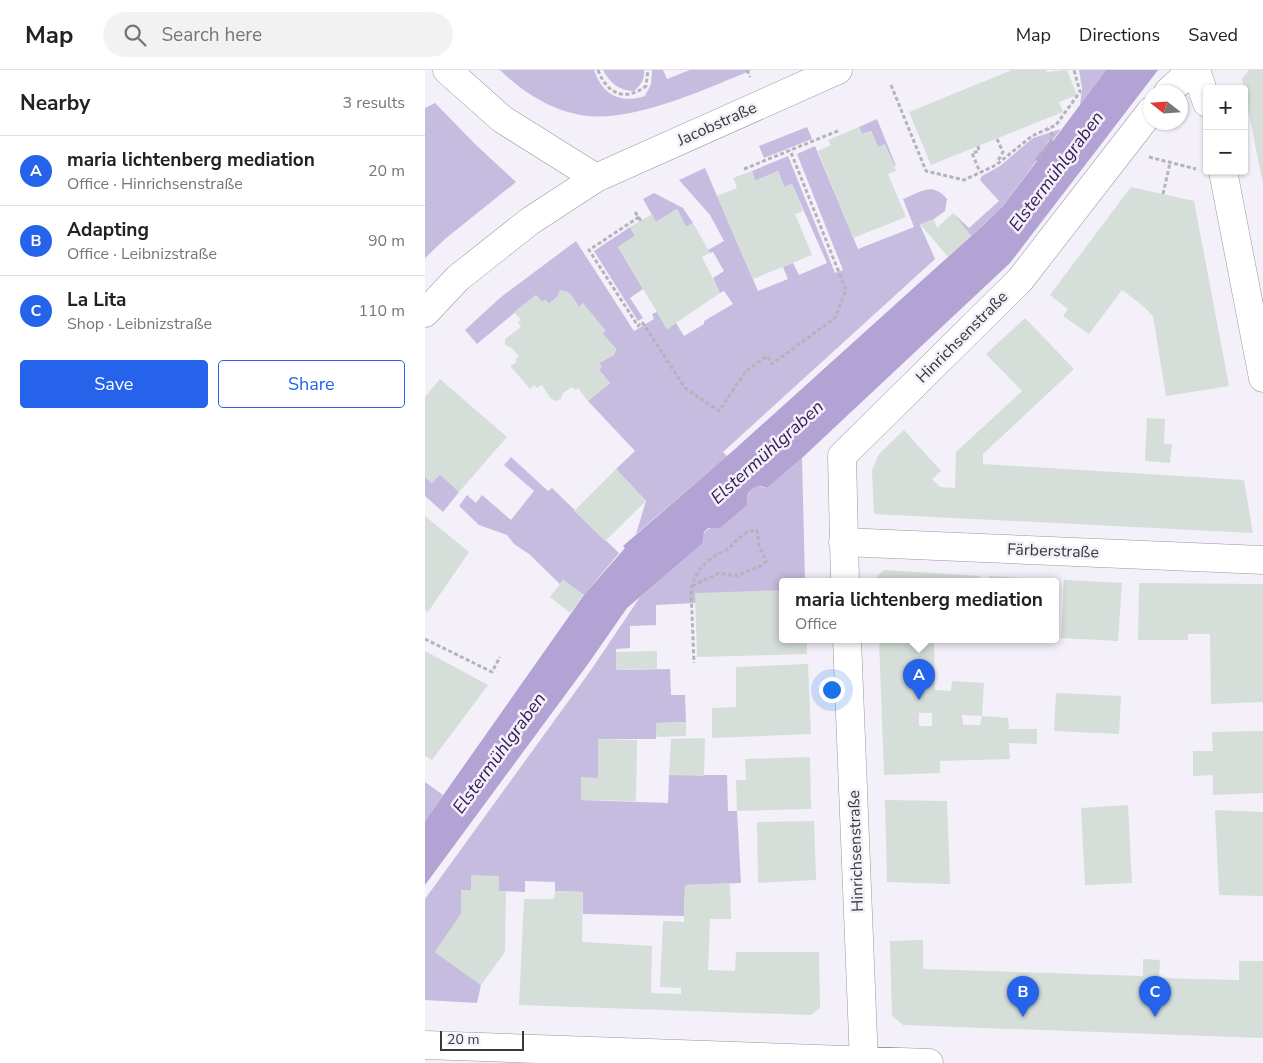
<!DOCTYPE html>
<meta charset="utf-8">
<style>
:root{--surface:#fff;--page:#f2f2f2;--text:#222;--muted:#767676;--line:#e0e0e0;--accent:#2563eb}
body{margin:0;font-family:"Nunito Sans",sans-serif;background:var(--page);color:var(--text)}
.controls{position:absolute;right:15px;top:15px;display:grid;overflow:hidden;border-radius:5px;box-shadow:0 1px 4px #0004}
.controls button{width:45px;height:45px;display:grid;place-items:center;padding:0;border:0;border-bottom:1px solid var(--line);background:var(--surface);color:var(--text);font:25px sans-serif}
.compass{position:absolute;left:718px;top:15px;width:45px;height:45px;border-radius:50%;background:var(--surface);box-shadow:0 1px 4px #0004;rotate:287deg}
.scale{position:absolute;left:15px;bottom:12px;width:84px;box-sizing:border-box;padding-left:5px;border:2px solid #39383b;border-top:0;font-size:14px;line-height:18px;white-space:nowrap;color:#39383b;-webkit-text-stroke:4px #f3f0f9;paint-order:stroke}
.you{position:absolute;left:406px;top:619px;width:18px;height:18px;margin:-12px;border:4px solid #fff;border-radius:50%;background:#1a73e8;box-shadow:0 0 0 8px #1a73e833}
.badge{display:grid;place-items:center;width:32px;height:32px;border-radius:50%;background:var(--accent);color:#fff;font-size:16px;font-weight:700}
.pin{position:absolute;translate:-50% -41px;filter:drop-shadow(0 1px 2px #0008)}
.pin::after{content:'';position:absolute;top:26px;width:18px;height:15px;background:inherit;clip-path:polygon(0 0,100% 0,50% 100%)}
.popup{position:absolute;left:354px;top:508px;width:280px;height:65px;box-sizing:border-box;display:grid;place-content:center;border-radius:5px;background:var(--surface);filter:drop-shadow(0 1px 4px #0005);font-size:16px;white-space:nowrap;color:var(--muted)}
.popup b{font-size:19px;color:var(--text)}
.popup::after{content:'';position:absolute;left:50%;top:100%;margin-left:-10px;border:10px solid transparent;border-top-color:var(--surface)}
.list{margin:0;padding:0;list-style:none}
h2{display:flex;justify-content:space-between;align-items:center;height:65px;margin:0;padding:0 20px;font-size:21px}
h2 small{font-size:16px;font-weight:400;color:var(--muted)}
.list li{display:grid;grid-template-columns:32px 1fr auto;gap:15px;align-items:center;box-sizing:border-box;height:70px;padding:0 20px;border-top:1px solid var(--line)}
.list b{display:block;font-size:19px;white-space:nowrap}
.list p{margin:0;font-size:16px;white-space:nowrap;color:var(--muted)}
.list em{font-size:16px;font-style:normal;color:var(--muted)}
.actions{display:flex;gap:10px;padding:15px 20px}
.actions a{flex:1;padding:11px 0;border:1px solid var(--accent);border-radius:5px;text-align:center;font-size:18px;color:var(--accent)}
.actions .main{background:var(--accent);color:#fff}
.icon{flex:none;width:28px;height:28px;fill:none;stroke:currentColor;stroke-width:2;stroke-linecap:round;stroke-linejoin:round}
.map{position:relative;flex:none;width:838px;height:993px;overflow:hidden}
header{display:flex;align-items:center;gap:30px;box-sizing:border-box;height:70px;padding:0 25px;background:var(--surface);border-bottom:1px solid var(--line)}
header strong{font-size:24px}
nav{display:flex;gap:28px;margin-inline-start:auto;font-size:18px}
.search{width:350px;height:45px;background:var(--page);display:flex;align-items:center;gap:12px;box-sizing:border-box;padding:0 18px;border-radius:28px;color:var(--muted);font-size:19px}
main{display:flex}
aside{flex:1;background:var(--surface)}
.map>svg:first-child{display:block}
</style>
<header>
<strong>Map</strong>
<div class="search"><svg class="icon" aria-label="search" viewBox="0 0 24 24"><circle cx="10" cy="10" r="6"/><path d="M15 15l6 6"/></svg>Search here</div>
<nav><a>Map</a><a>Directions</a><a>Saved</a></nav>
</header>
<main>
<aside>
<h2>Nearby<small>3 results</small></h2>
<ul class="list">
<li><span class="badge">A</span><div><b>maria lichtenberg mediation</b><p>Office · Hinrichsenstraße</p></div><em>20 m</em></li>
<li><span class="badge">B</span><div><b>Adapting</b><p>Office · Leibnizstraße</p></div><em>90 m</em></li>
<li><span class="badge">C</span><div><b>La Lita</b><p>Shop · Leibnizstraße</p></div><em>110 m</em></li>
</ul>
<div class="actions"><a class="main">Save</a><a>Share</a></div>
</aside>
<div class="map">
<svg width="838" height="993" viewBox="0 0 838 993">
<rect width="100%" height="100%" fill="#f3f0f9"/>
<!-- green -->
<path fill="#c6bcdf" d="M75 0H169C178 25 195 34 220 26L226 14 227 0H238L242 9 265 0H327C281 19 211 51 162 46 129 42 98 23 75 0Z
M178 0H219C220 9 216 15 209 21 193 20 186 14 178 0Z
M654 0H681L655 35 657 19Z
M10 33 50 74 91 112 20 169 0 188V38Z
M452 49 471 96 469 95 460 75 453 77 446 61 437 64 434 57Z
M382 57 387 69 339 88 334 76Z
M636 59 627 71 624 70 611 89 612 90 578 136 546 166 528 143 544 158 574 131 555 110 557 106 575 96 608 68Z
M390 76 433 179 489 157 478 129C496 122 507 111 522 129L520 141 509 149 495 155 510 189 298 382 302 386 211 464 221 431 191 399 210 381 163 331 185 313 174 300V293L189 285 191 279 177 263 180 261 158 234 154 237C148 229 145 219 135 221L132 227 124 234 120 230 117 232 111 225 52 274 40 260 76 227 151 171 209 261 229 249 227 244 232 242 242 259 251 253 259 266 279 254V251L308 234 299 221 295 223 288 208 299 201 288 182 285 183 283 180 299 171 285 145 254 110 280 98 333 221 363 209 358 197 368 193 374 205 402 193 367 114 359 117 353 101 330 111 327 101 363 86 410 203 418 200 372 84Z
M229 123 258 138 268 153 261 157 252 139 231 152 218 129Z
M205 157 210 166 193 177 218 219 205 228 218 248 213 251 169 181Z
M86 387 123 421 127 418 194 483 159 525 138 510 135 514 104 484 89 474 82 465 54 455 34 436 42 425 51 433 57 425 86 450 109 421 79 395Z
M377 388 380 511H358V520L270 533 231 535V555L205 556V578L191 579V600L245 599 246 625H260L261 652 232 653 231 669H173V708H156V730L243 733 244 705H302L303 741H312L316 813 260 815 259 846 158 844V822L130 821V812L100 811V822L74 821V806H46V820H36V844L10 882 56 915 52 933 0 930V829L166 600 215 527 277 474C277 464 280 458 290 457L321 431 326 418 331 416 342 418Z
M15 404 34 422 18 442 0 426V407L7 413Z
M0 712 18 725 0 751Z"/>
<!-- water -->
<path fill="#b2a3d4" d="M681 0H733L585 193 377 388 342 418C329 412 320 422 322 435L295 458H283L279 462 277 474 202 538 163 594 0 815V751L159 525 200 478 198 476 310 379 555 158 578 136 612 91 610 89 625 70 628 71Z"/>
<!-- building -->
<path fill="#d5ded8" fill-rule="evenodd" d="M587 0H621L622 2 642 0 652 25 634 32 638 42 506 95 484 42Z
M824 0H838V114L817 9Z
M434 57 437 64 446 61 453 77 460 74 471 101 463 104 481 147 428 168 393 81 406 75 403 70Z
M327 101 330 111 353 101 359 117 367 114 378 141 370 144 387 185 328 209 292 126 312 118 308 108Z
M706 117 769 131 804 316 741 326 728 246 717 235 697 220 664 264 638 246 643 239 625 225Z
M252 139 261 157 268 153 285 183 277 187 295 223 242 259 193 177 210 166 205 157 227 144 231 152Z
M528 143 546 166 523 187 495 154 509 149 512 158Z
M135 220 145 223 154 237 158 233 181 261 177 263 191 279 189 285 174 293 177 297 174 300 185 313 163 331 153 318 150 320 147 317 138 323 136 329 131 331 125 328 117 315 112 318 109 315 105 319 85 296 92 292 90 290 94 286 87 278 80 275V269L96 257 93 252 96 250 89 242 111 225 117 232 120 229 124 234 132 227Z
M600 248 649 299 558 384V394L819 410 828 463 449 444 447 400 454 384 479 360 516 401 507 409 515 417 530 418 531 382 597 321 561 284Z
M15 309 82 367 34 422 15 404 7 413 0 407V327Z
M722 348 740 349 739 374H747L745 393 720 391Z
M191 399 221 431 180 471 149 441Z
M0 446 44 482 3 542 0 540Z
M459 500 555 506 554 511H451V508Z
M564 506 626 510V511H564Z
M138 510 159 525 145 543 125 527Z
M639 510 697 513 693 571 636 568Z
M714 513 838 514V632L786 634 785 564H763V570H713Z
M358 520V569H382V584L272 587 270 523Z
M454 569H509L510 620 526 621 527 611 559 613 557 646 537 645 538 655H555L557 646 583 648 584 659H612V674L584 673 585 689 515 691V703L459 705ZM494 643H507V656H494Z
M0 581 63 615 7 690 0 686Z
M232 581V599L191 600V582Z
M383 594 386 664 287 668V638L311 637V597Z
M631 623 696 626 694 664 629 661Z
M261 652V666L232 667 231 653Z
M838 661V723L788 725V705L768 706V681H788L787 662Z
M280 668 279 706 244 705 246 669Z
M173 669 212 670 211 731 156 730V707L173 708Z
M385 687 386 739 312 741 311 710H321L320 689Z
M460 730 522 731 525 814 462 812Z
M703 735 707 813 660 815 656 738Z
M790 740 838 742V826L794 825Z
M389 751 391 810 333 813 332 752Z
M46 805 74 806V821H81L80 882 56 915 10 882 36 844V820H46Z
M305 813 306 849H285L283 900 310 901 311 882H394L395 938 386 945 94 935 99 829H129L130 821 158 822 157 872 227 876 226 923 256 924V918L235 917 238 851 259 852 260 815Z
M498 870V899L718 906V889L735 890 734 908 814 910V891H838V968L478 955 467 946 465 871Z"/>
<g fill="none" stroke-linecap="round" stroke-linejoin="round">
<defs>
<path id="minor" d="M22 0 77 49 171 108
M771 0 782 33
M743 22 767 0
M798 101 838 308
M0 243 33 208 105 151 171 108 413 0
M418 472 838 490
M420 511 417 386 595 210 726 41
M422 569 439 993
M0 975 504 993"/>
</defs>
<!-- minor casing -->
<use href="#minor" stroke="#99979f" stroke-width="29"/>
<!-- path -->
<path stroke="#b5b3ba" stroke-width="3" stroke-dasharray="4 2.5" stroke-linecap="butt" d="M173 0C182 24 200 32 221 16L223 0
M322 0 325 7
M466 15 501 101 539 110 571 95 607 66 631 55 655 22 649 0
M572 69 578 82 572 92
M553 76 554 81 547 83 555 102
M724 87 771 99
M614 88 626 70 627 64 623 59
M319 99 415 60
M738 124 745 93
M210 142 216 151
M214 147 164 180 213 256 217 252 260 318 294 341 321 301 342 286 347 294 410 248 421 220 365 80
M267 516 294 503 312 506 338 495 341 491 334 475 332 460C320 460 311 471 304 478 301 481 297 482 293 484 279 492 269 504 266 520L269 593
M0 569 67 602 75 587"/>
<!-- minor -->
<use href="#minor" stroke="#fff" stroke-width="28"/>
</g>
<g text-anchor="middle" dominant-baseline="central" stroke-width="5" stroke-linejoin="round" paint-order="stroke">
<!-- street labels -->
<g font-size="16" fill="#39383b" stroke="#f3f0f9">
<text transform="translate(292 54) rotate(-24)">Jacobstraße</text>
<text transform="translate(537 267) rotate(-45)">Hinrichsenstraße</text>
<text transform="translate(628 481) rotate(2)">Färberstraße</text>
<text transform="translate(431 781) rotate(-92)">Hinrichsenstraße</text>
</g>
<!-- water labels -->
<g font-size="18" font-style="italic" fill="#331b55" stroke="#f3f0f9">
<text transform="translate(631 101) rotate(-53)">Elstermühlgraben</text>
<text transform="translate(342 382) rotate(-42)">Elstermühlgraben</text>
<text transform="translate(74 683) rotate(-54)">Elstermühlgraben</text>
</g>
</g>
</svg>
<div class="controls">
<button>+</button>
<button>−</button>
</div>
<svg class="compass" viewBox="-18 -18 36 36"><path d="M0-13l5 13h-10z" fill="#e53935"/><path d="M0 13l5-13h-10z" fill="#767676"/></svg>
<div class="scale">20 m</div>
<div class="you"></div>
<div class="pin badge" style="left:494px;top:630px">A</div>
<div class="popup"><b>maria lichtenberg mediation</b>Office</div>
<div class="pin badge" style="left:598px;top:947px">B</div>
<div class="pin badge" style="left:730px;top:947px">C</div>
</div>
</main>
